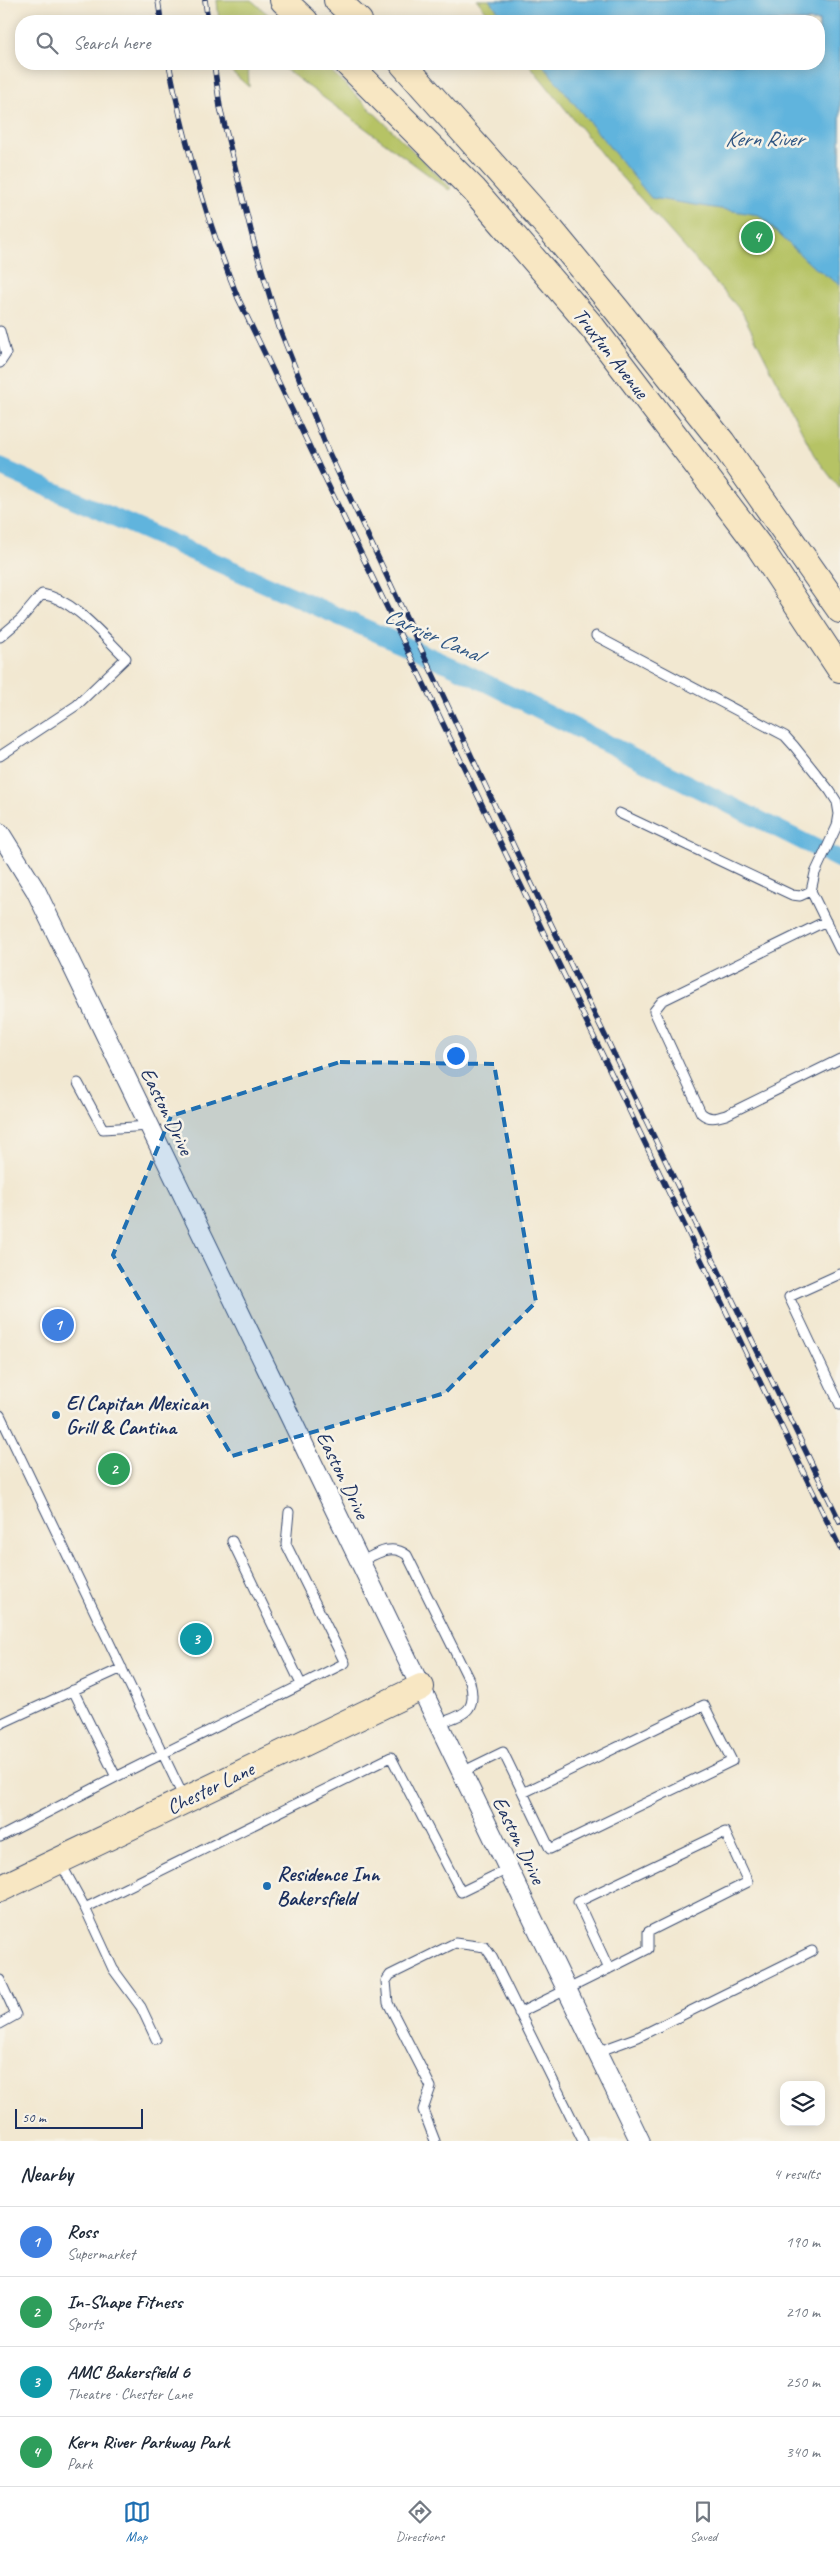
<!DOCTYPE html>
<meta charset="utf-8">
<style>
:root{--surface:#fff;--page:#f6f6f7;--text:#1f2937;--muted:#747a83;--line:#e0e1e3;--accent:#1f6fb2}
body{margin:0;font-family:Caveat,sans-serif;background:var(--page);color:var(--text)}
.controls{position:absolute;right:15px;bottom:15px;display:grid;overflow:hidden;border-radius:10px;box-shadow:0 2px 12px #0003}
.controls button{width:45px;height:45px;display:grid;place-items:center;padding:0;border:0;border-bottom:1px solid var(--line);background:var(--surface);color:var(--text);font:25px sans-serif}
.scale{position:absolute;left:15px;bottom:12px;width:128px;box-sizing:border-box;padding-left:5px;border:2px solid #1b2f5e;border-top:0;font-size:14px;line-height:18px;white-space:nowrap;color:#1b2f5e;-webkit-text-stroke:4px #f7f3e8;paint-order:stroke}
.you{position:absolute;left:455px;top:1055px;width:18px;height:18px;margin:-12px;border:4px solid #fff;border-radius:50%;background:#1a73e8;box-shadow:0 0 0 8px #1a73e833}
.badge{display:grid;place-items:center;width:32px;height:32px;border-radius:50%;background:var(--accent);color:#fff;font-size:16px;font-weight:700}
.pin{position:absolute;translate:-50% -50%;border:2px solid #fff;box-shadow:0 1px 5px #0006}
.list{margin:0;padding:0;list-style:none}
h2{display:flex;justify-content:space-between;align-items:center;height:65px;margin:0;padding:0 20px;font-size:21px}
h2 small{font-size:16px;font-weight:400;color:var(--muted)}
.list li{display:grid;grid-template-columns:32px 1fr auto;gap:15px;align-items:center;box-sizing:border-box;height:70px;padding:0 20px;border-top:1px solid var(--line)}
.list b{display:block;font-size:19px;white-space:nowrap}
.list p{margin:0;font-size:16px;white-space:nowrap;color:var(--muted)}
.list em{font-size:16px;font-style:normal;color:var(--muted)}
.icon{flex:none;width:28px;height:28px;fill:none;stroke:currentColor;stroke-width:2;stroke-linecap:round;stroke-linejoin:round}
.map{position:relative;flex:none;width:840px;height:2141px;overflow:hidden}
.search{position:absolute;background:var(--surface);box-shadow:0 2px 12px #0003;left:15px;right:15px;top:15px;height:55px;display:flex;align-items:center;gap:12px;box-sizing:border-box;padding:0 18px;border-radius:20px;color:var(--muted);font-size:19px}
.sheet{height:345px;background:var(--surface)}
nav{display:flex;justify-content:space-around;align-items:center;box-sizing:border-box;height:70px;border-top:1px solid var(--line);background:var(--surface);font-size:14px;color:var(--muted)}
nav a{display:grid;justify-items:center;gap:2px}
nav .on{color:var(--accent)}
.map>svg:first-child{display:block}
</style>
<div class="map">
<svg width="840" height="2141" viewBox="0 0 840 2141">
<rect width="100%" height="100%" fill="#f7f3e8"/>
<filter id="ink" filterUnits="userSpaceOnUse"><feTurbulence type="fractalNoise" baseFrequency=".02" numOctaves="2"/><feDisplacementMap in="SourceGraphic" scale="10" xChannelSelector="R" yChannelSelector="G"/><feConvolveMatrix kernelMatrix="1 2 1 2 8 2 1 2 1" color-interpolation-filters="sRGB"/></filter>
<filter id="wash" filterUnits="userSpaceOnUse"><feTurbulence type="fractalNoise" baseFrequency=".0096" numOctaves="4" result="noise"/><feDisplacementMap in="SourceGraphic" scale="20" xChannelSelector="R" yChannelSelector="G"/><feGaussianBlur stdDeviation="1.12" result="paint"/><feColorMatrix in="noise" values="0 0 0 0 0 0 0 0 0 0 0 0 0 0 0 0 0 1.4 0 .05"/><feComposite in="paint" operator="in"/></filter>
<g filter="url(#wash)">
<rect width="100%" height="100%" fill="#f2e8d1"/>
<!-- green -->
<path fill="#b6c365" stroke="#687962" d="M217 0H251L276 21H219Z
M477 0H840V489L814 455 742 312 608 162 529 64H819V21H494Z
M225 64H248L249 87 225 66Z
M278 64H324L451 188 449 190Z"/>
<!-- water -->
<path fill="#61b4dd" stroke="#3e729e" d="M489 0H840V285L811 265 759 215 651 198 542 64H819V21H507Z"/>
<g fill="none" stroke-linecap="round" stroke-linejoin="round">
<!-- canal -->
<path stroke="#61b4dd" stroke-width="18" d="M0 467 456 668 840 860"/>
</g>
</g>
<g filter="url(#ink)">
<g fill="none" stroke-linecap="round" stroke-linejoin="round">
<defs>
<path id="lane" d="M0 331 6 354 0 363
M596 636 785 736 794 746 830 791 837 802 839 814 837 826 815 873 811 891 840 950
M0 637 21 619 42 594C75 600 102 635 126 658L77 705 0 756
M619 813 792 895 800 896 811 891
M826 921 662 1001 654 1011 701 1113C709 1120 716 1118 726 1115L840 1059
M78 1083 103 1129 149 1126
M840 1274 789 1297 840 1405
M0 1415 184 1798
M232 1541 301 1684
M360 1562C376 1554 391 1543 407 1555L470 1682C478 1713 463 1714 438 1724
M73 1690 116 1777 345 1663 286 1544 289 1512
M0 1724 122 1668
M462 1772 503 1752 523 1793 704 1705 732 1761 550 1849 523 1793
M0 1837 116 1777
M60 1862 85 1908 391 1757 461 1892 508 1869
M85 1908 113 1969 141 2007 156 2039
M0 1980 16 2015 0 2024
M519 2013C562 1992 605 1971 648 1949V1932L748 1882 725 1832 578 1902 609 1969
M597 2052 638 2037 812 1951
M435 2141 423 2110 431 2087 388 2003 386 1981 390 1975 455 1943 485 1947 492 1957 583 2141"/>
<path id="street" d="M0 833 36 891 640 2141"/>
<path id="secondary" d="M283 0 305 21
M337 0 359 21
M348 64 474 190 593 328 758 545 840 669
M403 64 551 230 617 310 722 442 840 610
M0 1889 421 1687"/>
</defs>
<!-- lane casing -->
<use href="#lane" stroke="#3b4b6f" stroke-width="11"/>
<!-- street casing -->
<use href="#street" stroke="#3b4b6f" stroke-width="21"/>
<!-- secondary casing -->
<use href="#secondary" stroke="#3b4b6f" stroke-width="28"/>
<!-- lane -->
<use href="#lane" stroke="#fff" stroke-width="9"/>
<!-- street -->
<use href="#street" stroke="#fff" stroke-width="19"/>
<!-- secondary -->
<use href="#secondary" stroke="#f8e7c3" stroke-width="26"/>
<defs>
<path id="rail" d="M158 0 161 21
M205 0 208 21
M169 64C185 145 207 222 238 298L840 1548
M214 64 220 107 255 247 279 327 328 451 525 870 840 1522"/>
</defs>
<!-- rail casing -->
<use href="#rail" stroke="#1b2f5e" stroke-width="5.5"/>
<!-- rail -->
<use href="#rail" stroke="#f7f3e8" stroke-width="4" stroke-dasharray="11" stroke-linecap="butt"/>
</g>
</g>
<!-- marked area -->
<path fill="#1f6fb2" fill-opacity="0.2" stroke="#1f6fb2" stroke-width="4" stroke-dasharray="10 6" stroke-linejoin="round" d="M340 1062 494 1064 536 1302 445 1393 232 1456 113 1255 171 1116Z"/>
<!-- markers -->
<g fill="#1f6fb2" stroke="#f7f3e8" stroke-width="2">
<circle cx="56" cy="1415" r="5"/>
<circle cx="267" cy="1886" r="5"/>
</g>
<g text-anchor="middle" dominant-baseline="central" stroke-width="5" stroke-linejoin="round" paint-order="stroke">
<!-- street labels -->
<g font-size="21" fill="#1b2f5e" stroke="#f7f3e8">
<text transform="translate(611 353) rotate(52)">Truxtun Avenue</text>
<text transform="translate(167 1111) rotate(64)">Easton Drive</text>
<text transform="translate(343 1475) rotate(64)">Easton Drive</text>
<text transform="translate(210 1788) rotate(-26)">Chester Lane</text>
<text transform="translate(519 1840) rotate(64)">Easton Drive</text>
</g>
<!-- poi labels -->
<g font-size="21" font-weight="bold" fill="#1b2f5e" stroke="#f7f3e8" text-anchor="start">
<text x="66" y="1403">El Capitan Mexican<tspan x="66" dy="24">Grill &amp; Cantina</tspan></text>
<text x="277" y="1874">Residence Inn<tspan x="277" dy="24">Bakersfield</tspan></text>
</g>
<!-- water labels -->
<g font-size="22" font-style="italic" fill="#305784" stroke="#f7f3e8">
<text x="764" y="139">Kern River</text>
<text transform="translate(433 635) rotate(24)">Carrier Canal</text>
</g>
</g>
</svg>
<div class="controls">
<button><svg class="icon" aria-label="layers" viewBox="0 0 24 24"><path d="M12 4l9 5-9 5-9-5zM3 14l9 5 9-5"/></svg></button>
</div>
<div class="scale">50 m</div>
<div class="you"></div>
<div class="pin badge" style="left:58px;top:1325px;background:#3f7fe0">1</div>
<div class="pin badge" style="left:114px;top:1469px;background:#2e9e5b">2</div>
<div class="pin badge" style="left:196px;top:1639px;background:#0f9aa8">3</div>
<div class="pin badge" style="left:757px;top:237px;background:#2e9e5b">4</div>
<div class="search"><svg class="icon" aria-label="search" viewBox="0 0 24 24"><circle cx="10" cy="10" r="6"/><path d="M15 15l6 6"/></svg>Search here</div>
</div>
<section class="sheet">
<h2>Nearby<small>4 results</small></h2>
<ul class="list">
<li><span class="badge" style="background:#3f7fe0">1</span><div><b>Ross</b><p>Supermarket</p></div><em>190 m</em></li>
<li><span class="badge" style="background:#2e9e5b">2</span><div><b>In-Shape Fitness</b><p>Sports</p></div><em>210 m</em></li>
<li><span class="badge" style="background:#0f9aa8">3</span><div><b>AMC Bakersfield 6</b><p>Theatre · Chester Lane</p></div><em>250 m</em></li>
<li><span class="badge" style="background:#2e9e5b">4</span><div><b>Kern River Parkway Park</b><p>Park</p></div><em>340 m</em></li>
</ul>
</section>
<nav>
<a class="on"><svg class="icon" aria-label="map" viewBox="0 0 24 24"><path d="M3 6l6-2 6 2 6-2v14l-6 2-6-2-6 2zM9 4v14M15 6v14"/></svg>Map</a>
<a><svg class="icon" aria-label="directions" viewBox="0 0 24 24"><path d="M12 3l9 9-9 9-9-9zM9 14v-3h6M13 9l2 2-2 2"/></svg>Directions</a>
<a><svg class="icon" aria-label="saved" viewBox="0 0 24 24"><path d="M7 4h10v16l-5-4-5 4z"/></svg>Saved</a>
</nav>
